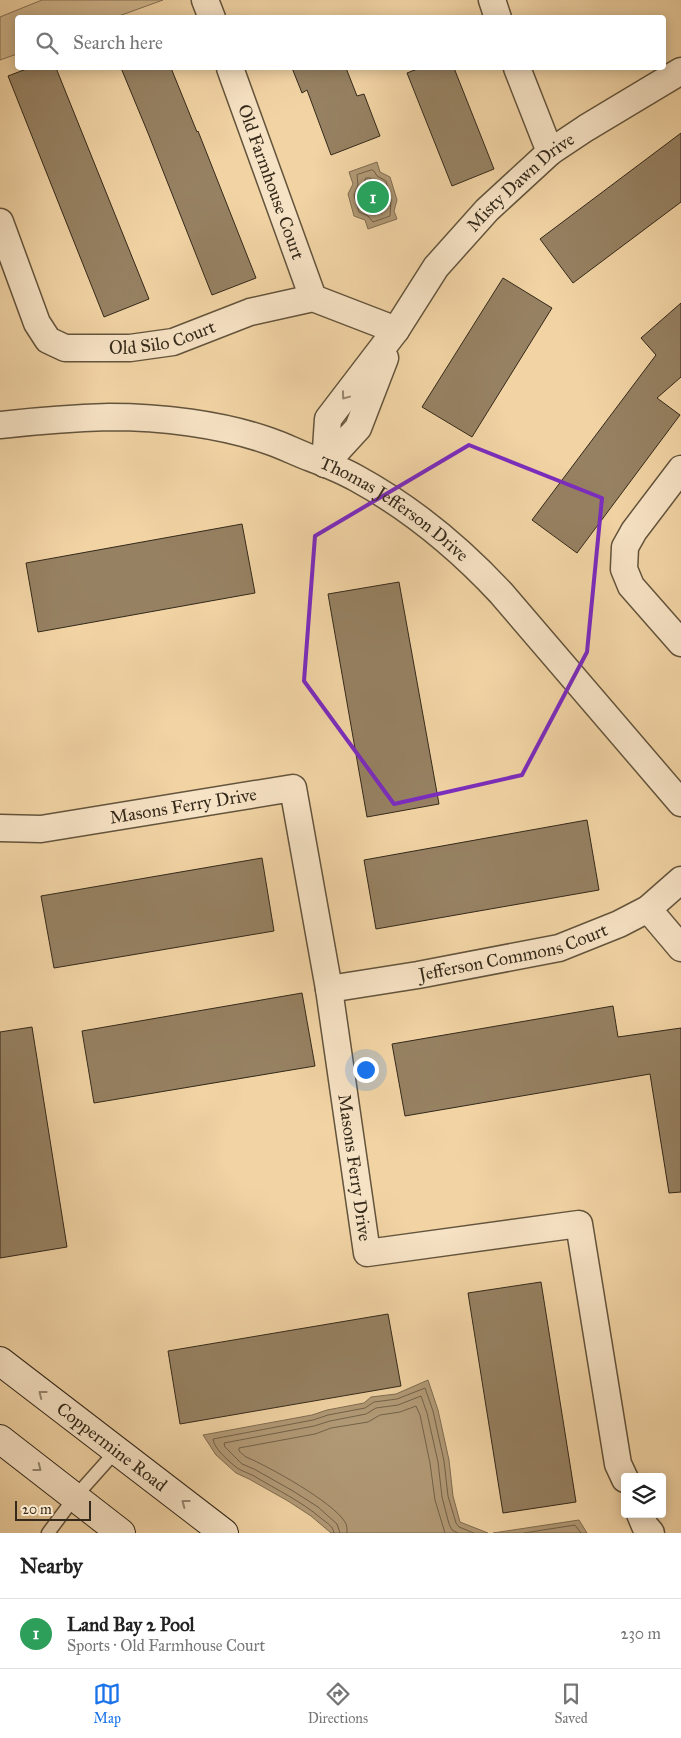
<!DOCTYPE html>
<meta charset="utf-8">
<style>
:root{--surface:#fff;--page:#f2f2f2;--text:#222;--muted:#767676;--line:#e0e0e0;--accent:#1a73e8}
body{margin:0;font-family:"IM FELL Great Primer",serif;background:var(--page);color:var(--text)}
.controls{position:absolute;right:15px;bottom:15px;display:grid;overflow:hidden;border-radius:5px;box-shadow:0 2px 12px #0003}
.controls button{width:45px;height:45px;display:grid;place-items:center;padding:0;border:0;border-bottom:1px solid var(--line);background:var(--surface);color:var(--text);font:25px sans-serif}
.scale{position:absolute;left:15px;bottom:12px;width:76px;box-sizing:border-box;padding-left:5px;border:2px solid #34291a;border-top:0;font-size:14px;line-height:18px;white-space:nowrap;color:#34291a;-webkit-text-stroke:4px #f6e2c4;paint-order:stroke}
.you{position:absolute;left:365px;top:1069px;width:18px;height:18px;margin:-12px;border:4px solid #fff;border-radius:50%;background:#1a73e8;box-shadow:0 0 0 8px #1a73e833}
.badge{display:grid;place-items:center;width:32px;height:32px;border-radius:50%;background:var(--accent);color:#fff;font-size:16px;font-weight:700}
.pin{position:absolute;translate:-50% -50%;border:2px solid #fff;box-shadow:0 1px 5px #0006}
.list{margin:0;padding:0;list-style:none}
h2{display:flex;justify-content:space-between;align-items:center;height:65px;margin:0;padding:0 20px;font-size:21px}
h2 small{font-size:16px;font-weight:400;color:var(--muted)}
.list li{display:grid;grid-template-columns:32px 1fr auto;gap:15px;align-items:center;box-sizing:border-box;height:70px;padding:0 20px;border-top:1px solid var(--line)}
.list b{display:block;font-size:19px;white-space:nowrap}
.list p{margin:0;font-size:16px;white-space:nowrap;color:var(--muted)}
.list em{font-size:16px;font-style:normal;color:var(--muted)}
.icon{flex:none;width:28px;height:28px;fill:none;stroke:currentColor;stroke-width:2;stroke-linecap:round;stroke-linejoin:round}
.map{position:relative;flex:none;width:681px;height:1533px;overflow:hidden}
.search{position:absolute;background:var(--surface);box-shadow:0 2px 12px #0003;left:15px;right:15px;top:15px;height:55px;display:flex;align-items:center;gap:12px;box-sizing:border-box;padding:0 18px;border-radius:5px;color:var(--muted);font-size:19px}
.sheet{height:135px;background:var(--surface)}
nav{display:flex;justify-content:space-around;align-items:center;box-sizing:border-box;height:70px;border-top:1px solid var(--line);background:var(--surface);font-size:14px;color:var(--muted)}
nav a{display:grid;justify-items:center;gap:2px}
nav .on{color:var(--accent)}
.map>svg:first-child{display:block}
</style>
<div class="map">
<svg width="681" height="1533" viewBox="0 0 681 1533">
<rect width="100%" height="100%" fill="#f1d3a4"/>
<filter id="stains"><feTurbulence type="fractalNoise" baseFrequency=".004" numOctaves="4"/><feColorMatrix values="0 0 0 0 .2 0 0 0 0 .09 0 0 0 0 .02 0 0 0 .5 -.17"/></filter>
<radialGradient id="worn" r=".72"><stop offset=".6" stop-color="#630" stop-opacity="0"/><stop offset="1" stop-color="#630" stop-opacity=".3"/></radialGradient>
<!-- green -->
<path fill="#d1b68d" stroke="#827054" d="M42 0H163L116 17 18 18 17 54 0 60V17Z"/>
<!-- water -->
<path fill="#b19975" stroke="#7f6c51" d="M377 162 380 172 390 177 397 200 394 211 397 219 368 229 365 220 354 216 348 194 353 184 349 172Z
M428 1380 438 1410 449 1460 453 1496 460 1522 488 1533H331L311 1516 288 1501 249 1479 236 1473 216 1455 203 1435 312 1415 327 1410 364 1403 371 1397 396 1394Z
M579 1520 587 1533H493Z"/>
<g fill="none" stroke-linecap="round" stroke-linejoin="round">
<!-- shore -->
<path stroke="#726148" stroke-width="1" d="M372 170 374 171 377 176 386 181 391 200 390 216 373 222 368 216 359 212 354 195 358 185 357 175Z
M366 178H370L381 186 385 200 382 213 376 214 364 206 361 195Z
M334 1533C333 1526 327 1523 322 1519 301 1501 277 1490 254 1476 248 1473 242 1471 237 1468 229 1461 214 1449 213 1439L313 1420 328 1415 365 1408 374 1402 397 1399 425 1388 433 1411 444 1461 448 1496 456 1523 459 1527 474 1533
M340 1533 337 1524 318 1507 293 1491 254 1469 242 1464 225 1447 224 1443 314 1426 330 1421 366 1414 376 1408 398 1405 421 1396 427 1413 438 1462 442 1497 449 1524 452 1530 458 1533
M347 1533C347 1529 347 1525 345 1522 333 1502 268 1466 246 1457L239 1451V1448L315 1434 331 1428 368 1422 380 1415 400 1412 416 1406 420 1415 430 1463 435 1500 445 1533
M524 1533 575 1525 581 1533"/>
</g>
<!-- building -->
<path fill="#968162" stroke="#34291a" d="M29 68H56L149 299 104 317 8 76Z
M121 68H171L197 132 198 131 256 278 212 295 148 133Z
M292 68H346L357 96 364 94 380 136 331 155 307 90 302 93Z
M420 68H454L494 169 452 186 407 73Z
M681 133V202L573 283 540 239Z
M503 278 552 308 472 437 422 407Z
M681 303V377L657 398 680 415 577 553 532 520 656 355 641 338Z
M242 524 255 593 38 632 26 563Z
M399 582 439 804 367 817 328 594Z
M587 820 599 890 376 929 364 860Z
M262 858 274 931 54 968 41 896Z
M302 993 315 1066 94 1103 82 1031Z
M613 1006 618 1037 681 1028V1192L669 1193 650 1074 405 1116 392 1044Z
M32 1027 67 1247 0 1258V1032Z
M541 1282 576 1502 503 1513 468 1293Z
M388 1314 401 1386 180 1424 168 1351Z"/>
<g fill="none" stroke-linecap="round" stroke-linejoin="round">
<defs>
<path id="lane" d="M48 1533 75 1497 116 1451"/>
<g id="street">
<path d="M205 0 212 18"/>
<path d="M492 0 498 18"/>
<path id="s1" d="M230 68 313 298"/>
<path d="M517 68 550 152"/>
<path id="s2" d="M0 222 37 323 48 340 65 348H130L173 342 250 312 313 298 396 330"/>
<path id="s3" d="M0 425C36 421 73 418 109 417 161 417 221 424 269 441 284 446 297 453 311 458 326 464 342 470 356 478 411 508 459 548 501 593L681 803"/>
<path id="s4" d="M325 464 328 419 396 330 436 267 487 210 550 152 586 128 681 71"/>
<path d="M325 464 358 428 385 358"/>
<path d="M681 469 634 531 625 547 624 569 631 586 681 643"/>
<path id="s5" d="M0 828 41 829 293 788 329 989 367 1253 579 1224 618 1464 625 1479"/>
<path d="M648 909 681 948"/>
<path id="s6" d="M329 989 418 975 559 948 619 924 648 909 681 880"/>
<path d="M640 1514 645 1526 651 1533"/>
</g>
<g id="secondary">
<path id="s7" d="M0 1361 224 1533"/>
<path d="M0 1439 121 1533"/>
</g>
</defs>
<!-- lane casing -->
<use href="#lane" stroke="#63543c" stroke-width="15"/>
<!-- street casing -->
<use href="#street" stroke="#63543c" stroke-width="29"/>
<!-- secondary casing -->
<use href="#secondary" stroke="#34291a" stroke-width="30"/>
<!-- lane -->
<use href="#lane" stroke="#f6e2c4" stroke-width="12"/>
<!-- street -->
<use href="#street" stroke="#f6e2c4" stroke-width="26"/>
<!-- secondary -->
<use href="#secondary" stroke="#f6e2c4" stroke-width="28"/>
</g>
<!-- one-way arrows -->
<defs><path id="oneway-chevron" d="M-2-3.5L2.5 0L-2 3.5" fill="none" stroke-width="1.6" stroke-linecap="round" stroke-linejoin="round" transform="scale(1.25)"/></defs>
<g stroke="#95866f">
<use href="#oneway-chevron" transform="translate(345 396) rotate(127)"/>
<use href="#oneway-chevron" transform="translate(42 1394) rotate(-142)"/>
<use href="#oneway-chevron" transform="translate(38 1468) rotate(38)"/>
<use href="#oneway-chevron" transform="translate(185 1503) rotate(-143)"/>
</g>
<!-- marked area -->
<path fill="none" stroke="#7b2cbf" stroke-width="4" stroke-linejoin="round" d="M469 445 602 498 587 652 522 775 394 804 304 681 315 536Z"/>
<g text-anchor="middle" dominant-baseline="central" stroke-width="5" stroke-linejoin="round" paint-order="stroke">
<!-- street labels -->
<g font-size="18" fill="#34291a" stroke="#f6e2c4">
<text stroke="none"><textPath href="#s1" startOffset="121">Old Farmhouse Court</textPath></text>
<text stroke="none"><textPath href="#s4" startOffset="352">Misty Dawn Drive</textPath></text>
<text stroke="none"><textPath href="#s2" startOffset="245">Old Silo Court</textPath></text>
<text stroke="none"><textPath href="#s3" startOffset="415">Thomas Jefferson Drive</textPath></text>
<text stroke="none"><textPath href="#s5" startOffset="185">Masons Ferry Drive</textPath></text>
<text stroke="none"><textPath href="#s6" startOffset="188">Jefferson Commons Court</textPath></text>
<text stroke="none"><textPath href="#s5" startOffset="681">Masons Ferry Drive</textPath></text>
<text stroke="none"><textPath href="#s7" startOffset="141">Coppermine Road</textPath></text>
</g>
</g>
<rect width="100%" height="100%" filter="url(#stains)"/>
<rect width="100%" height="100%" fill="url(#worn)"/>
</svg>
<div class="controls">
<button><svg class="icon" aria-label="layers" viewBox="0 0 24 24"><path d="M12 4l9 5-9 5-9-5zM3 14l9 5 9-5"/></svg></button>
</div>
<div class="scale">20 m</div>
<div class="you"></div>
<div class="pin badge" style="left:373px;top:197px;background:#2e9e5b">1</div>
<div class="search"><svg class="icon" aria-label="search" viewBox="0 0 24 24"><circle cx="10" cy="10" r="6"/><path d="M15 15l6 6"/></svg>Search here</div>
</div>
<section class="sheet">
<h2>Nearby<small></small></h2>
<ul class="list">
<li><span class="badge" style="background:#2e9e5b">1</span><div><b>Land Bay 2 Pool</b><p>Sports · Old Farmhouse Court</p></div><em>230 m</em></li>
</ul>
</section>
<nav>
<a class="on"><svg class="icon" aria-label="map" viewBox="0 0 24 24"><path d="M3 6l6-2 6 2 6-2v14l-6 2-6-2-6 2zM9 4v14M15 6v14"/></svg>Map</a>
<a><svg class="icon" aria-label="directions" viewBox="0 0 24 24"><path d="M12 3l9 9-9 9-9-9zM9 14v-3h6M13 9l2 2-2 2"/></svg>Directions</a>
<a><svg class="icon" aria-label="saved" viewBox="0 0 24 24"><path d="M7 4h10v16l-5-4-5 4z"/></svg>Saved</a>
</nav>
